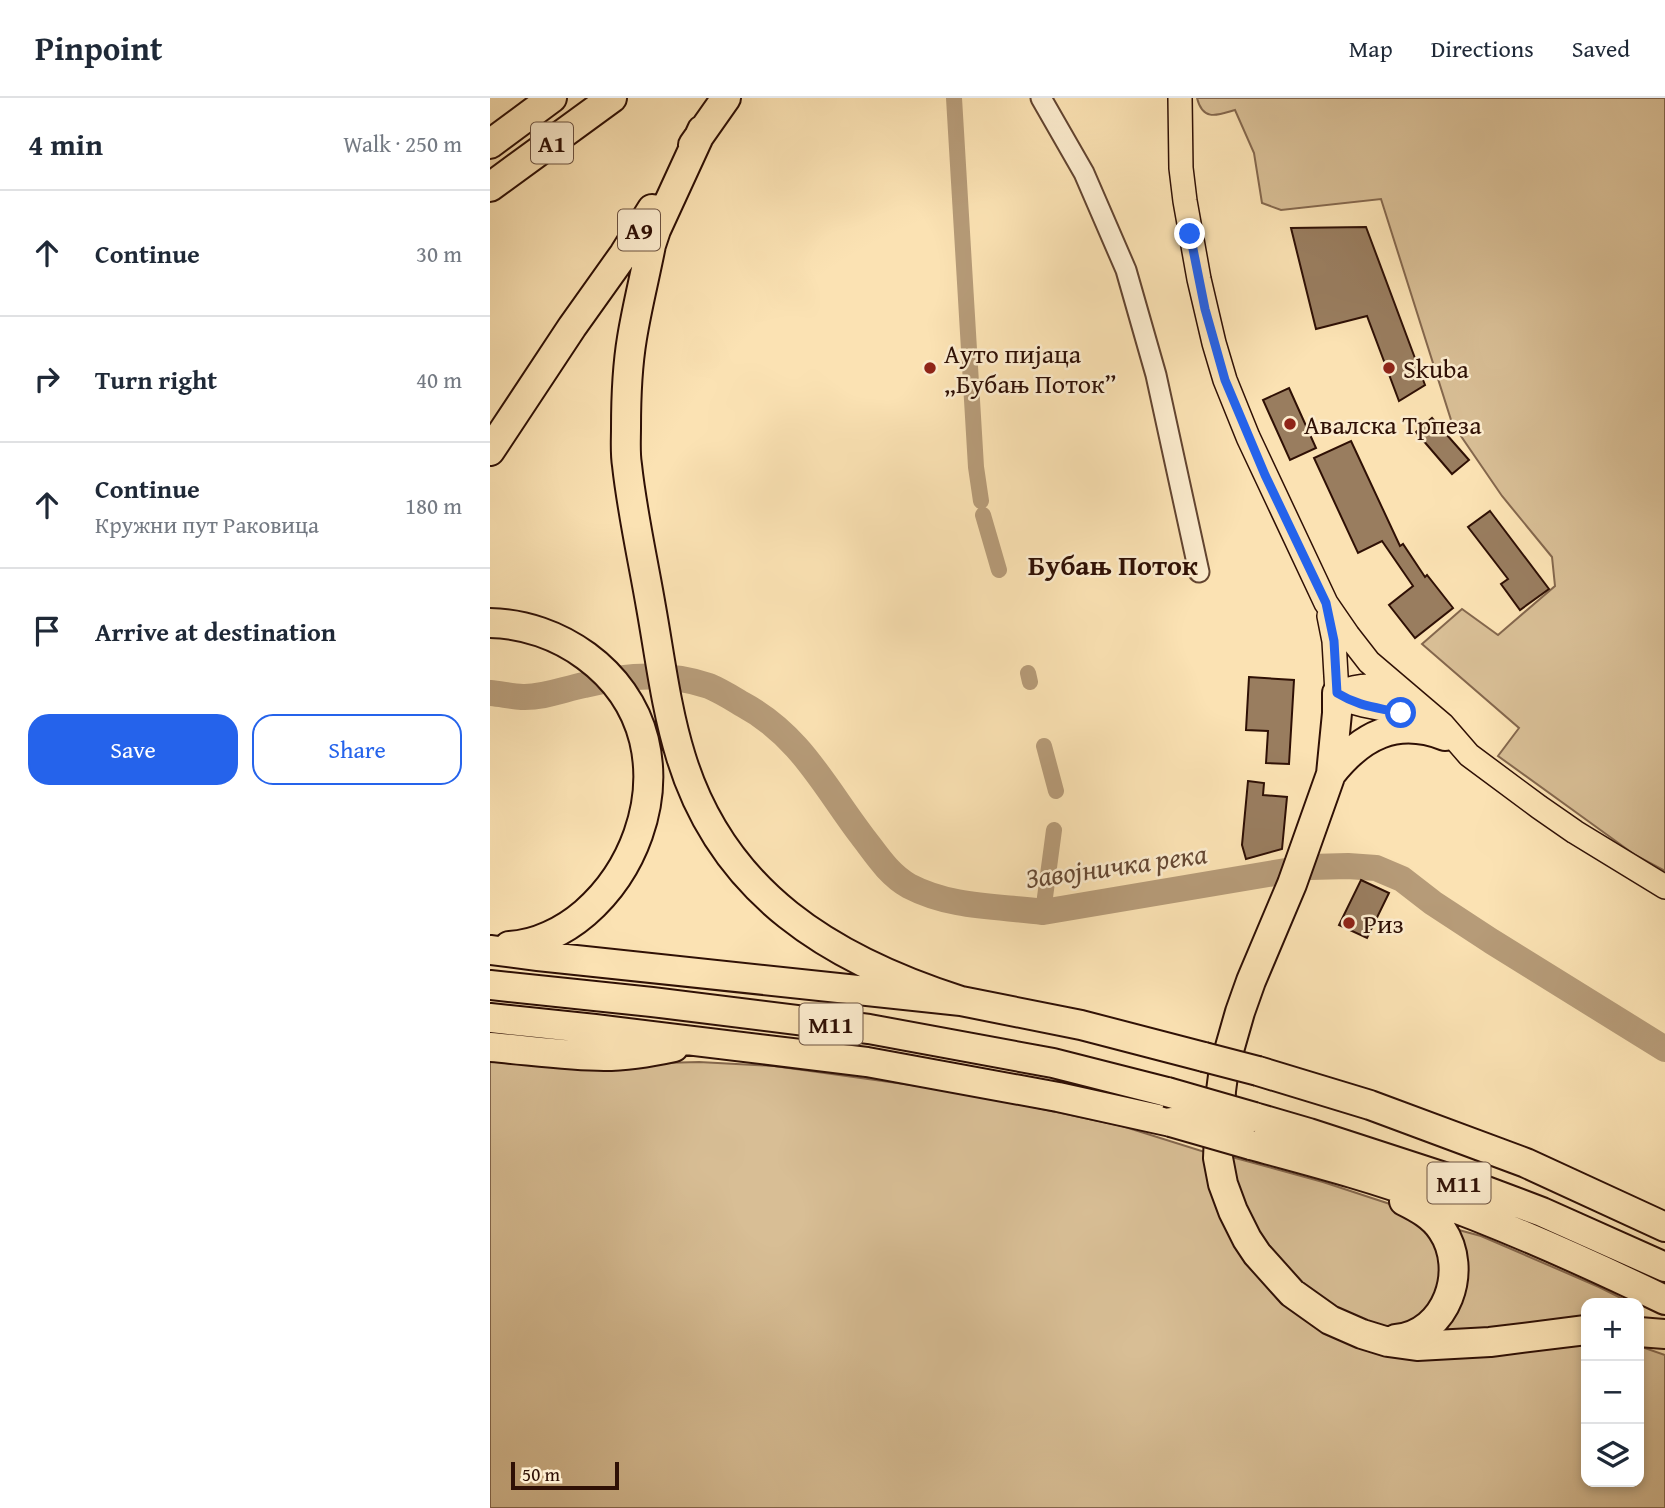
<!DOCTYPE html>
<meta charset="utf-8">
<style>
:root{--surface:#fff;--page:#f2f2f3;--text:#1f2937;--muted:#747a83;--line:#e0e1e3;--accent:#2563eb}
body{margin:0;font-family:"Gentium Book Plus",serif;background:var(--page);color:var(--text)}
.controls{position:absolute;right:21px;bottom:21px;display:grid;overflow:hidden;border-radius:14px;box-shadow:0 4px 10px #0003}
.controls button{width:63px;height:63px;display:grid;place-items:center;padding:0;border:0;border-bottom:2px solid var(--line);background:var(--surface);color:var(--text);font:35px sans-serif}
.scale{position:absolute;left:21px;bottom:18px;width:108px;box-sizing:border-box;padding-left:7px;border:4px solid #2f1005;border-top:0;font-size:19px;line-height:24px;white-space:nowrap;color:#2f1005;-webkit-text-stroke:5px #fcecce;paint-order:stroke}
.stop{position:absolute;width:21px;height:21px;margin:-16px;border:5px solid #2563eb;border-radius:50%;background:#fff}
.stop.end{background:#2563eb;border-color:#fff;box-shadow:0 2px 7px #0008}
.list{margin:0;padding:0;list-style:none}
h2{display:flex;justify-content:space-between;align-items:center;height:91px;margin:0;padding:0 28px;font-size:30px}
h2 small{font-size:23px;font-weight:400;color:var(--muted)}
.list li{display:grid;grid-template-columns:46px 1fr auto;gap:21px;align-items:center;box-sizing:border-box;height:126px;padding:0 28px;border-top:2px solid var(--line)}
.list b{display:block;font-size:26px;white-space:nowrap}
.list p{margin:0;font-size:23px;white-space:nowrap;color:var(--muted)}
.list em{font-size:23px;font-style:normal;color:var(--muted)}
.actions{display:flex;gap:14px;padding:21px 28px}
.actions a{flex:1;padding:16px 0;border:2px solid var(--accent);border-radius:21px;text-align:center;font-size:24px;color:var(--accent)}
.actions .main{background:var(--accent);color:#fff}
.icon{flex:none;width:38px;height:38px;fill:none;stroke:currentColor;stroke-width:2;stroke-linecap:round;stroke-linejoin:round}
.map{position:relative;flex:none;width:1175px;height:1410px;overflow:hidden}
header{display:flex;align-items:center;gap:42px;box-sizing:border-box;height:98px;padding:0 35px;background:var(--surface);border-bottom:2px solid var(--line)}
header strong{font-size:33px}
nav{display:flex;gap:38px;margin-inline-start:auto;font-size:24px}
main{display:flex}
aside{flex:1;background:var(--surface)}
.map>svg:first-child{display:block}
</style>
<header>
<strong>Pinpoint</strong>
<nav><a>Map</a><a>Directions</a><a>Saved</a></nav>
</header>
<main>
<aside>
<h2>4 min<small>Walk · 250 m</small></h2>
<ul class="list">
<li><svg class="icon" aria-label="ahead" viewBox="0 0 24 24"><path d="M12 20V5M6 11l6-6 6 6"/></svg><div><b>Continue</b></div><em>30 m</em></li>
<li><svg class="icon" aria-label="right" viewBox="0 0 24 24"><path d="M7 20v-9h11M14 6l5 5-5 5"/></svg><div><b>Turn right</b></div><em>40 m</em></li>
<li><svg class="icon" aria-label="ahead" viewBox="0 0 24 24"><path d="M12 20V5M6 11l6-6 6 6"/></svg><div><b>Continue</b><p>Кружни пут Раковица</p></div><em>180 m</em></li>
<li><svg class="icon" aria-label="arrive" viewBox="0 0 24 24"><path d="M6 21V4h12l-3 4 3 4H6"/></svg><div><b>Arrive at destination</b></div></li>
</ul>
<div class="actions"><a class="main">Save</a><a>Share</a></div>
</aside>
<div class="map">
<svg width="1175" height="1410" viewBox="0 0 1175 1410">
<rect width="100%" height="100%" fill="#fbe2b3"/>
<filter id="stains"><feTurbulence type="fractalNoise" baseFrequency=".00286" numOctaves="4"/><feColorMatrix values="0 0 0 0 .2 0 0 0 0 .09 0 0 0 0 .02 0 0 0 .5 -.17"/></filter>
<radialGradient id="worn" r=".72"><stop offset=".6" stop-color="#630" stop-opacity="0"/><stop offset="1" stop-color="#630" stop-opacity=".3"/></radialGradient>
<!-- green -->
<path fill="#d8be95" stroke="#84674d" stroke-width="2" d="M707 0H1175V773L1145 757 1008 658 1029 630 932 546 972 511 1008 537 1065 488 1062 459 1012 398 962 325 891 101 791 112 772 105 764 55 745 12C728 17 713 24 707 0Z
M0 962 171 965 209 964 284 968 472 994 632 1028 718 1055 721 1078 829 1227 1096 1243V1384H1149V1248L1175 1257V1410H0Z
M738 1058 833 1084 903 1107 931 1119 955 1164 938 1219 890 1233 814 1195 763 1130Z
M965 1131 991 1138 1109 1189 1141 1205H1096V1224L950 1237 965 1213Z"/>
<g fill="none" stroke-linecap="round" stroke-linejoin="round">
<!-- canal -->
<path stroke="#b69b78" stroke-width="16" d="M464 0 486 369 491 403
M493 417 509 472
M538 575 540 584
M554 648 566 693
M553 814 564 732"/>
<!-- river -->
<path stroke="#b69b78" stroke-width="26" d="M0 595C10 596 21 598 32 599 53 600 74 591 94 587 135 577 179 574 219 588 231 593 242 600 252 606 310 637 334 688 372 738 386 756 398 776 419 788 461 810 507 808 553 814L820 769 858 768 886 770 912 781 943 805 1001 843 1175 951"/>
</g>
<!-- building -->
<path fill="#997d5f" stroke="#2f1005" stroke-width="2" d="M876 129 935 287 909 303 877 218 826 231 801 130Z
M799 290 826 350 800 362 773 302Z
M942 320 979 362 962 376 926 334Z
M861 343 910 448 913 446 935 479 937 477 963 510 925 540 899 507 923 488 892 443 868 455 824 360Z
M1000 413 1059 491 1030 512 1011 486 1018 481 978 429Z
M759 579 804 582 799 666 776 665 778 633 756 632Z
M758 683 774 685 773 697 797 699 792 751 756 761 752 747Z
M871 782 899 795 877 840 849 827Z"/>
<g fill="none" stroke-linecap="round" stroke-linejoin="round">
<defs>
<path id="minor" d="M551 0 594 75 636 172 666 277 709 474"/>
<path id="major" d="M690 0 691 70 695 103 709 181 724 245 735 282 758 339 836 505 858 537 879 564 953 627 979 657 1049 709 1085 734 1175 789
M839 518 844 543 847 595
M847 595 862 604 873 607 923 617 942 628
M847 595C870 586 888 585 911 595"/>
<path id="highway" d="M212 32 166 132 161 147C155 178 147 209 142 240 137 270 136 300 136 330 136 342 135 355 137 367 142 414 153 462 161 509 170 559 176 611 191 659 233 796 342 862 471 903
M0 46 62 0
M203 47 236 0
M0 89 122 0
M0 353 82 229 134 156 162 111
M0 525C68 526 137 573 154 642 169 705 143 773 95 815 74 833 46 847 19 848
M847 595V615L841 676 802 786 761 883 750 914 734 970 731 993 728 1060 733 1086 743 1113 757 1141 767 1156 802 1195 840 1222 872 1236 898 1244 927 1248 1000 1244 1096 1232
M841 676C871 638 906 619 955 638
M0 852 48 858 471 903 591 927 714 959
M0 887 162 904 379 931 563 965 677 994
M0 920 105 931 377 964 568 999 681 1024
M0 949C38 952 76 958 114 958 138 958 161 954 184 949
M768 973 880 1007 1036 1065 1175 1129
M764 1019 819 1035 991 1091 1052 1114 1175 1169
M761 1047C819 1063 878 1078 935 1099 1017 1128 1096 1164 1175 1202
M1149 1234 1175 1236
M906 1241C957 1236 979 1172 952 1132 943 1118 928 1110 914 1103"/>
</defs>
<!-- minor casing -->
<use href="#minor" stroke="#624430" stroke-width="23"/>
<!-- major casing -->
<use href="#major" stroke="#2f1005" stroke-width="26"/>
<!-- highway casing -->
<use href="#highway" stroke="#2f1005" stroke-width="32"/>
<!-- minor -->
<use href="#minor" stroke="#fcecce" stroke-width="19"/>
<!-- major -->
<use href="#major" stroke="#fbe2b3" stroke-width="23"/>
<!-- highway -->
<use href="#highway" stroke="#fbe2b3" stroke-width="28"/>
<defs>
<path id="highway-bridge" d="M714 959 768 973
M677 994 764 1019
M681 1024 761 1047"/>
</defs>
<!-- highway-bridge casing -->
<use href="#highway-bridge" stroke="#2f1005" stroke-width="32" stroke-linecap="butt"/>
<!-- highway-bridge -->
<use href="#highway-bridge" stroke="#fbe2b3" stroke-width="28"/>
</g>
<g fill="none" stroke-linecap="round" stroke-linejoin="round">
<!-- route -->
<path stroke="#2563eb" stroke-width="9" d="M700 136 715 211 735 282 775 377 836 505 844 543 847 595C870 609 886 609 911 615"/>
</g>
<!-- markers -->
<g fill="#8f2418" stroke="#fcecce" stroke-width="2.5">
<circle cx="440" cy="270" r="7"/>
<circle cx="899" cy="270" r="7"/>
<circle cx="800" cy="326" r="7"/>
<circle cx="859" cy="825" r="7"/>
</g>
<g text-anchor="middle" dominant-baseline="central" stroke-width="5" stroke-linejoin="round" paint-order="stroke">
<!-- shield labels -->
<g fill="#fcecce" stroke="#6c5241" stroke-width="2">
<rect x="41" y="24.5" width="42" height="41" rx="5"/>
<rect x="128" y="111.5" width="42" height="41" rx="5"/>
<rect x="309.5" y="905.5" width="63" height="41" rx="5"/>
<rect x="937.5" y="1064.5" width="63" height="41" rx="5"/>
</g>
<g font-size="24" font-weight="bold" fill="#2f1005">
<text x="62" y="45">A1</text>
<text x="149" y="132">A9</text>
<text x="341" y="926">M11</text>
<text x="969" y="1085">M11</text>
</g>
<!-- poi labels -->
<g font-size="26" fill="#2f1005" stroke="#fcecce" text-anchor="start">
<text x="454" y="255">Ауто пијаца<tspan x="454" dy="30">„Бубањ Поток”</tspan></text>
<text x="913" y="270">Skuba</text>
<text x="814" y="326">Авалска Трпеза</text>
<text x="873" y="825">Риз</text>
</g>
<!-- neighbourhood labels -->
<g font-size="28" font-weight="bold" fill="#2f1005" stroke="#fcecce">
<text x="623" y="466">Бубањ Поток</text>
</g>
<!-- water labels -->
<g font-size="28" font-style="italic" fill="#654833" stroke="#fcecce">
<text transform="translate(626 767) rotate(-8)">Завојничка река</text>
</g>
</g>
<rect width="100%" height="100%" filter="url(#stains)"/>
<rect width="100%" height="100%" fill="url(#worn)"/>
</svg>
<div class="controls">
<button>+</button>
<button>−</button>
<button><svg class="icon" aria-label="layers" viewBox="0 0 24 24"><path d="M12 4l9 5-9 5-9-5zM3 14l9 5 9-5"/></svg></button>
</div>
<div class="scale">50 m</div>
<div class="stop" style="left:911px;top:615px"></div>
<div class="stop end" style="left:700px;top:136px"></div>
</div>
</main>
